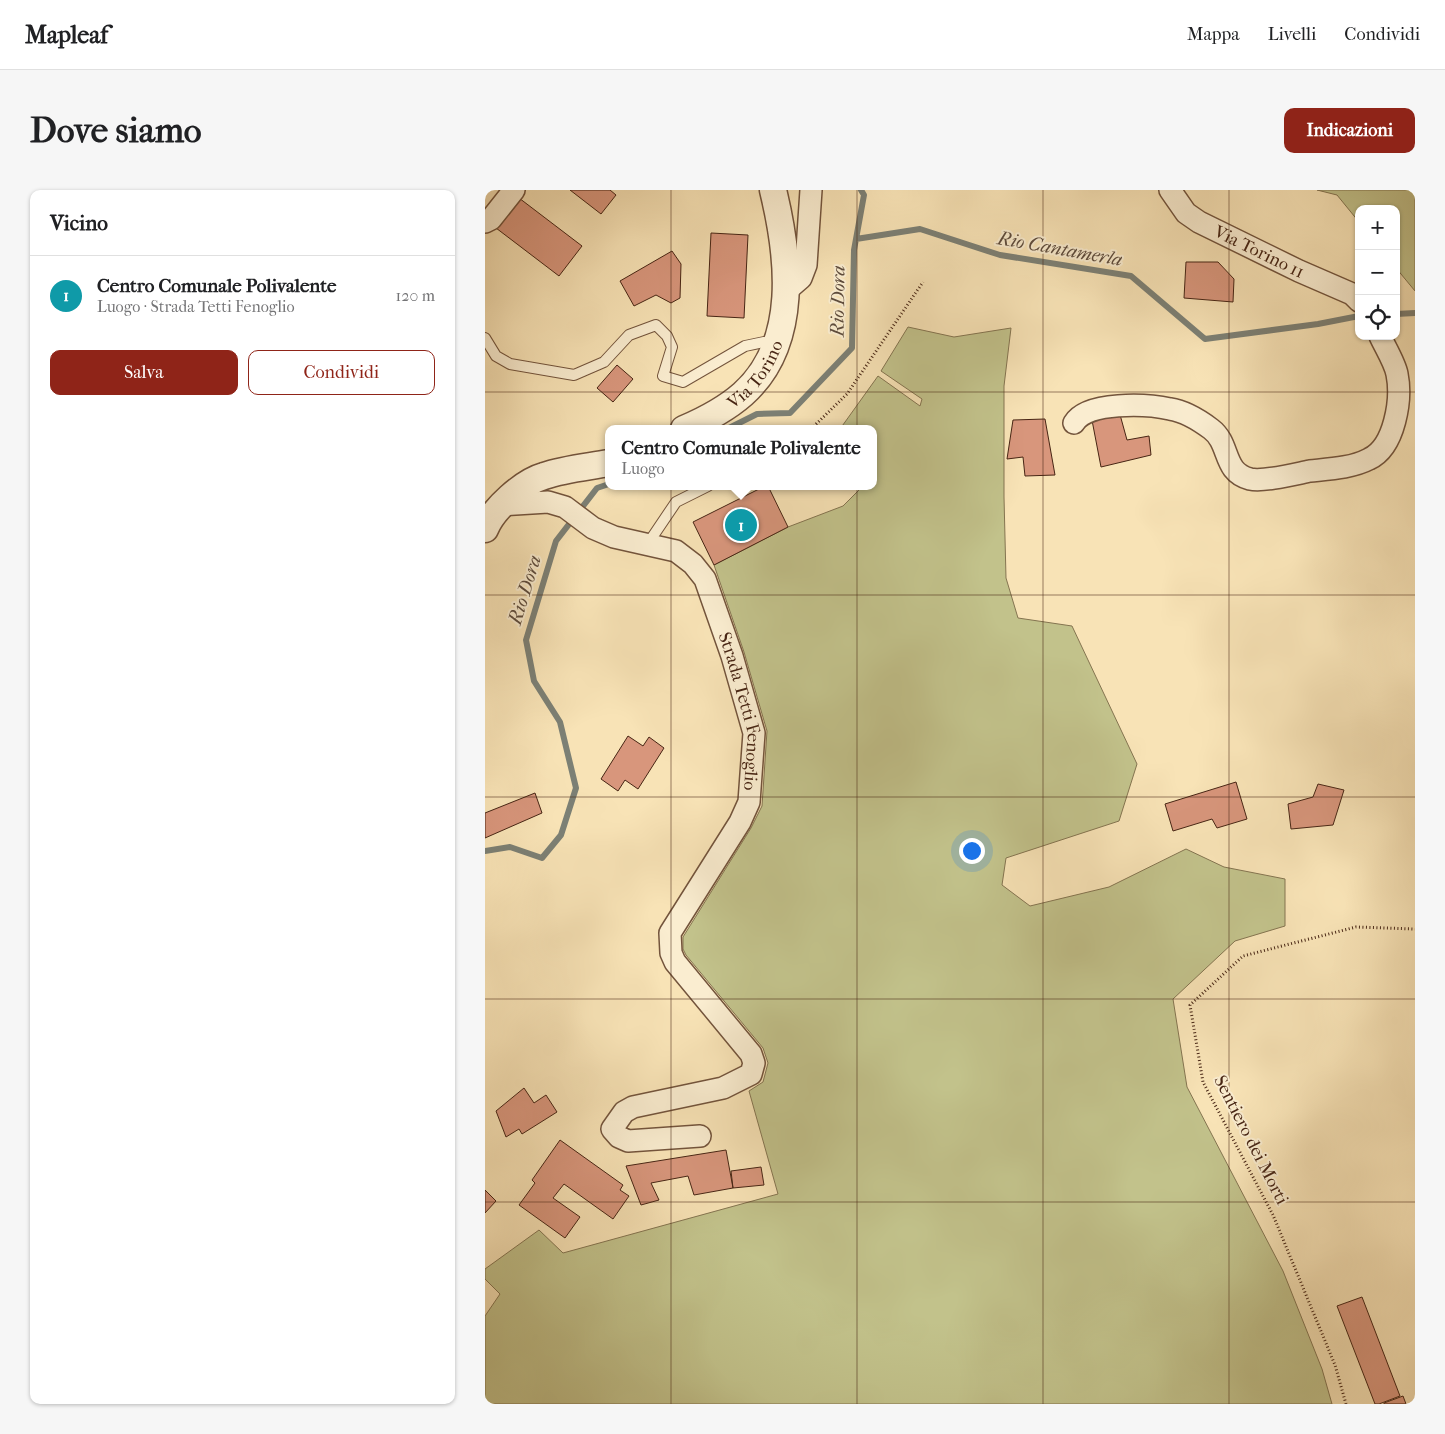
<!DOCTYPE html>
<html lang="it">
<meta charset="utf-8">
<style>
:root{--surface:#fff;--page:#f6f6f6;--text:#202124;--muted:#757577;--line:#e0e0e0;--accent:#8f2418}
body{margin:0;font-family:"IM FELL French Canon",serif;background:var(--page);color:var(--text)}
.controls{position:absolute;right:15px;top:15px;display:grid;overflow:hidden;border-radius:10px;box-shadow:0 1px 4px #0004}
.controls button{width:45px;height:45px;display:grid;place-items:center;padding:0;border:0;border-bottom:1px solid var(--line);background:var(--surface);color:var(--text);font:25px sans-serif}
.you{position:absolute;left:486px;top:660px;width:18px;height:18px;margin:-12px;border:4px solid #fff;border-radius:50%;background:#1a73e8;box-shadow:0 0 0 8px #1a73e833}
.badge{display:grid;place-items:center;width:32px;height:32px;border-radius:50%;background:var(--accent);color:#fff;font-size:16px;font-weight:700}
.pin{position:absolute;translate:-50% -50%;border:2px solid #fff;box-shadow:0 1px 5px #0006}
.popup{position:absolute;left:120px;top:235px;width:272px;height:65px;box-sizing:border-box;display:grid;place-content:center;border-radius:10px;background:var(--surface);filter:drop-shadow(0 1px 4px #0005);font-size:16px;white-space:nowrap;color:var(--muted)}
.popup b{font-size:19px;color:var(--text)}
.popup::after{content:'';position:absolute;left:50%;top:100%;margin-left:-10px;border:10px solid transparent;border-top-color:var(--surface)}
.list{margin:0;padding:0;list-style:none}
h2{display:flex;justify-content:space-between;align-items:center;height:65px;margin:0;padding:0 20px;font-size:21px}
h2 small{font-size:16px;font-weight:400;color:var(--muted)}
.list li{display:grid;grid-template-columns:32px 1fr auto;gap:15px;align-items:center;box-sizing:border-box;height:80px;padding:0 20px;border-top:1px solid var(--line)}
.list b{display:block;font-size:19px;white-space:nowrap}
.list p{margin:0;font-size:16px;white-space:nowrap;color:var(--muted)}
.list em{font-size:16px;font-style:normal;color:var(--muted)}
.actions{display:flex;gap:10px;padding:15px 20px}
.actions a{flex:1;padding:11px 0;border:1px solid var(--accent);border-radius:10px;text-align:center;font-size:18px;color:var(--accent)}
.actions .main{background:var(--accent);color:#fff}
.icon{flex:none;width:28px;height:28px;fill:none;stroke:currentColor;stroke-width:2;stroke-linecap:round;stroke-linejoin:round}
.map{position:relative;flex:none;width:930px;height:1214px;overflow:hidden;border-radius:10px}
header{display:flex;align-items:center;gap:30px;box-sizing:border-box;height:70px;padding:0 25px;background:var(--surface);border-bottom:1px solid var(--line)}
header strong{font-size:24px}
nav{display:flex;gap:28px;margin-inline-start:auto;font-size:18px}
.intro{display:flex;align-items:center;justify-content:space-between;box-sizing:border-box;height:120px;padding:0 30px}
h1{margin:0;font-size:35px}
.button{padding:12px 22px;border-radius:10px;background:var(--accent);color:#fff;font-size:18px;font-weight:700}
main{display:flex;gap:30px;padding:0 30px}
aside{flex:1;background:var(--surface);border-radius:10px;box-shadow:0 1px 4px #0004}
.map>svg:first-child{display:block}
</style>
<header>
<strong>Mapleaf</strong>
<nav><a>Mappa</a><a>Livelli</a><a>Condividi</a></nav>
</header>
<div class="intro"><h1>Dove siamo</h1><a class="button">Indicazioni</a></div>
<main>
<aside>
<h2>Vicino<small></small></h2>
<ul class="list">
<li><span class="badge" style="background:#0f9aa8">1</span><div><b>Centro Comunale Polivalente</b><p>Luogo · Strada Tetti Fenoglio</p></div><em>120 m</em></li>
</ul>
<div class="actions"><a class="main">Salva</a><a>Condividi</a></div>
</aside>
<div class="map">
<svg width="930" height="1214" viewBox="0 0 930 1214">
<rect width="100%" height="100%" fill="#f8e3b6"/>
<filter id="stains"><feTurbulence type="fractalNoise" baseFrequency=".004" numOctaves="4"/><feColorMatrix values="0 0 0 0 .2 0 0 0 0 .09 0 0 0 0 .02 0 0 0 .5 -.17"/></filter>
<radialGradient id="worn" r=".72"><stop offset=".6" stop-color="#630" stop-opacity="0"/><stop offset="1" stop-color="#630" stop-opacity=".3"/></radialGradient>
<!-- green -->
<path fill="#c2c28b" stroke="#847450" d="M832 0H930V101L911 78V19H874V32L852 5Z
M423 137 469 147 526 138 519 196V307L521 388 533 428 587 436 652 574 634 631 521 668 517 695 545 716 624 697 701 659 739 677 800 689V736L750 751 688 809 702 897 798 1081 837 1179 847 1214H0V1126L15 1104 0 1089V1079L54 1040 78 1063 293 1004 264 901 278 892 283 873 278 858 201 765 198 759V747L266 638 277 616 282 541 259 462 229 375 303 337 358 316 376 298 374 296H388V239H355L393 186 435 216 437 209 396 181Z"/>
<g fill="none" stroke-linecap="round" stroke-linejoin="round">
<!-- stream -->
<path stroke="#7c8075" stroke-width="6" d="M371 49 435 39 515 65 646 86 720 149 833 134 874 126
M911 124 930 123
M242 239 272 224 305 223 367 158 369 60 379 5 376 0
M0 661 25 657 57 668 76 645 91 598 75 532 49 491 41 450 71 351 112 298 124 294"/>
</g>
<!-- building -->
<path fill="#d8967c" stroke="#472514" d="M85 0H125L131 5 116 24Z
M34 8 97 56 74 86 11 38Z
M226 43 263 45 259 128 222 126Z
M187 61 196 74 195 108 186 113 171 105 149 116 135 91Z
M701 72H733L749 89 748 112 699 108Z
M132 175 148 189 128 212 112 198Z
M634 221 642 250 664 246 666 265 616 277 606 225Z
M560 229 570 285 540 286 538 267 522 269 528 230Z
M280 296H283L303 337 229 375 208 332Z
M143 546 158 556 164 547 179 558 153 599 140 590 133 601 116 589Z
M751 592 762 629 732 638 727 629 688 641 680 614Z
M833 594 859 600 848 635 806 639 803 614 828 607Z
M50 603 57 623 0 648V623Z
M39 898 49 913 61 905 72 922 37 944 34 939 21 947 11 921Z
M75 950 138 995 135 1000 144 1006 128 1029 79 994 68 1008 95 1027 80 1048 34 1015 50 993 47 990Z
M241 960 248 998 209 1005 203 986 166 993 174 1010 156 1015 141 976Z
M276 977 279 995 248 998 246 981Z
M0 1000 11 1011 0 1023Z
M877 1107 915 1206 894 1214H890L852 1116Z
M918 1206 921 1214H899V1213Z"/>
<g fill="none" stroke-linecap="round" stroke-linejoin="round">
<defs>
<path id="service" d="M0 148 11 166 25 174 89 185 119 172 144 145 171 135 182 146 187 157 178 186 198 192 260 156 279 152 287 159
M162 355 191 312 223 296"/>
<g id="minor">
<path id="s1" d="M685 0 701 23 714 32 814 81 867 104 874 111"/>
<path d="M0 32 6 29 29 0"/>
<path d="M301 101 316 88 321 75 326 0"/>
<path d="M589 233C602 211 662 214 685 219 699 221 714 230 726 239 746 254 737 282 765 289 779 292 810 284 825 281 844 279 867 278 884 269 910 257 917 209 912 184 910 173 900 157 895 146"/>
<path id="s2" d="M16 315 63 312 80 317 108 338 129 347 191 361 208 374 220 389 247 466 269 543 264 612 255 632 185 743 186 763 190 772 266 864 269 873 266 884 238 898 148 917 139 922 127 939 134 947 143 951 215 946"/>
</g>
<g id="tertiary">
<path id="s3" d="M199 239C220 230 241 219 258 204 315 153 304 66 288 0"/>
<path d="M0 339C8 319 38 292 59 286 79 279 102 277 124 273"/>
</g>
</defs>
<!-- service casing -->
<use href="#service" stroke="#73543c" stroke-width="12"/>
<!-- minor casing -->
<use href="#minor" stroke="#73543c" stroke-width="24"/>
<!-- tertiary casing -->
<use href="#tertiary" stroke="#73543c" stroke-width="29"/>
<!-- path -->
<path stroke="#472514" stroke-width="3" stroke-dasharray="1 2.5" stroke-linecap="butt" d="M326 239 362 204 438 92
M861 1214 850 1175 788 1025 718 892 705 815 758 766 871 737 930 739"/>
<!-- service -->
<use href="#service" stroke="#faedd0" stroke-width="10"/>
<!-- minor -->
<use href="#minor" stroke="#faedd0" stroke-width="21"/>
<!-- tertiary -->
<use href="#tertiary" stroke="#faedd0" stroke-width="26"/>
</g>
<!-- grid -->
<path fill="none" stroke="#472514" stroke-width="1" stroke-opacity="0.55" d="M186 0V1214M372 0V1214M558 0V1214M744 0V1214M0 202H930M0 405H930M0 607H930M0 809H930M0 1012H930"/>
<g text-anchor="middle" dominant-baseline="central" stroke-width="4" stroke-linejoin="round" paint-order="stroke">
<!-- street labels -->
<g font-size="18" fill="#472514" stroke="#faedd0">
<text stroke="none"><textPath href="#s1" startOffset="111">Via Torino 11</textPath></text>
<text stroke="none"><textPath href="#s3" startOffset="92">Via Torino</textPath></text>
<text stroke="none"><textPath href="#s2" startOffset="365">Strada Tetti Fenoglio</textPath></text>
<text transform="translate(766 950) rotate(63)">Sentiero dei Morti</text>
</g>
<!-- water labels -->
<g font-size="19" font-style="italic" fill="#5d4b3c" stroke="#faedd0">
<text transform="translate(575 59) rotate(10)">Rio Cantamerla</text>
<text transform="translate(353 111) rotate(-89)">Rio Dora</text>
<text transform="translate(40 400) rotate(-73)">Rio Dora</text>
</g>
</g>
<rect width="100%" height="100%" filter="url(#stains)"/>
<rect width="100%" height="100%" fill="url(#worn)"/>
</svg>
<div class="controls">
<button>+</button>
<button>−</button>
<button><svg class="icon" aria-label="locate" viewBox="0 0 24 24"><circle cx="12" cy="12" r="6"/><path d="M12 2v4M12 18v4M2 12h4M18 12h4"/></svg></button>
</div>
<div class="you"></div>
<div class="pin badge" style="left:256px;top:335px;background:#0f9aa8">1</div>
<div class="popup"><b>Centro Comunale Polivalente</b>Luogo</div>
</div>
</main>
